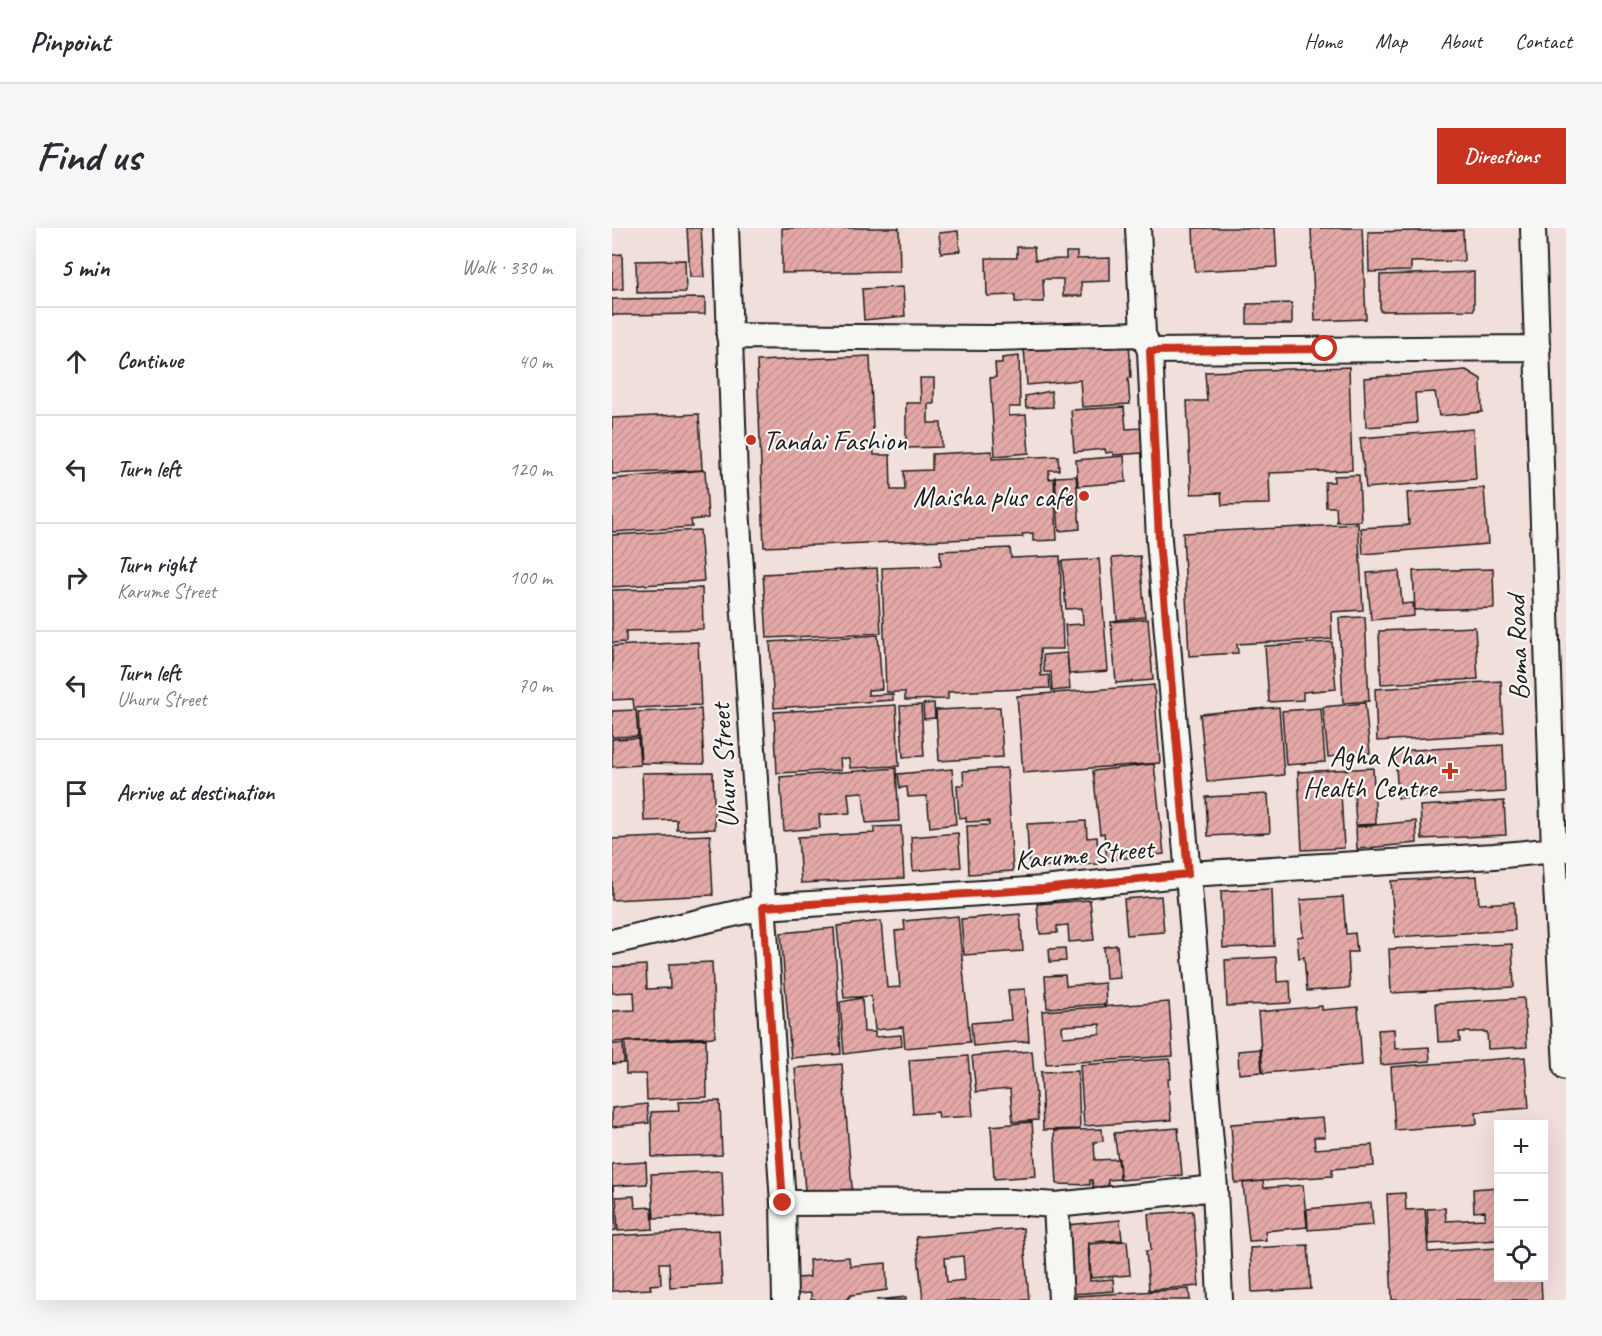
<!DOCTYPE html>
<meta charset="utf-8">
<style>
:root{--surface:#fff;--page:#f7f7f7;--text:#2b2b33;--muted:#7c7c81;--line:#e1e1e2;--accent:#c8321e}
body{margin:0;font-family:Caveat,sans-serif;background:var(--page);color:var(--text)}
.controls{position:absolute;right:18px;bottom:18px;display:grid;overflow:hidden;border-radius:0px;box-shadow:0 6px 24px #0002}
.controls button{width:54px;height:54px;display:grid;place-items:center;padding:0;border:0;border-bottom:2px solid var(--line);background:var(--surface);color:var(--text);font:30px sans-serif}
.stop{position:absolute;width:18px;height:18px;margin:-14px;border:4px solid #c8321e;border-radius:50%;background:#fff}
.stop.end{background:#c8321e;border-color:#fff;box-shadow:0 2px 6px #0008}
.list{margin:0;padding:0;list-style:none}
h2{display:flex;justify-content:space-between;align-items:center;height:78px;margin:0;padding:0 24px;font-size:26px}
h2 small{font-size:20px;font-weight:400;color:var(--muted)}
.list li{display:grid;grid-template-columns:39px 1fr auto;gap:18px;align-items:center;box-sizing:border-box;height:108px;padding:0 24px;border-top:2px solid var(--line)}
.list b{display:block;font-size:22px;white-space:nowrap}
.list p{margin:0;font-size:20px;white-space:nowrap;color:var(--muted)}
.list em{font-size:20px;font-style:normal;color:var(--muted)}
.icon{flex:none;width:33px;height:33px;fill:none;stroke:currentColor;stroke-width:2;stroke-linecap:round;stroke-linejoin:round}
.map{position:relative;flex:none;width:954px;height:1072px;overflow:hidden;border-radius:0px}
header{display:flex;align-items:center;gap:36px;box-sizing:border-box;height:84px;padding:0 30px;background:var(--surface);border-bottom:2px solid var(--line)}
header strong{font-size:28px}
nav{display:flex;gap:33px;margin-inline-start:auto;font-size:21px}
.intro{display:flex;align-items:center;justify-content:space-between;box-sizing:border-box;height:144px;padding:0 36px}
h1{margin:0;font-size:42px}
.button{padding:15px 27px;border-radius:0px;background:var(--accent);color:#fff;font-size:21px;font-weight:700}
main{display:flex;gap:36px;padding:0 36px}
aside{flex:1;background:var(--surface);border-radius:0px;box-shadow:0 6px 24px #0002}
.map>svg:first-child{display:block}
</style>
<header>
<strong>Pinpoint</strong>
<nav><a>Home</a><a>Map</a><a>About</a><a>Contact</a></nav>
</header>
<div class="intro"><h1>Find us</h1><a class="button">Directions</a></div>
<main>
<aside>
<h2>5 min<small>Walk · 330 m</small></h2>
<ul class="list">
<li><svg class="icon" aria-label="ahead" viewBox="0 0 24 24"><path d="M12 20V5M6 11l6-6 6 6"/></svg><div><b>Continue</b></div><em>40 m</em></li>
<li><svg class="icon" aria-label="left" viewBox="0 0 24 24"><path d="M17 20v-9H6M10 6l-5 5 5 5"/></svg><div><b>Turn left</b></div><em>120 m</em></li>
<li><svg class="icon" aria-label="right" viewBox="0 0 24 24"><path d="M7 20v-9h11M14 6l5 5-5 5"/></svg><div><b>Turn right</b><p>Karume Street</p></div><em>100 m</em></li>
<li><svg class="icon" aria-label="left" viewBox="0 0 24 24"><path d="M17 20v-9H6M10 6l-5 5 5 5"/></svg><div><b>Turn left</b><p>Uhuru Street</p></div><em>70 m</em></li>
<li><svg class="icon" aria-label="arrive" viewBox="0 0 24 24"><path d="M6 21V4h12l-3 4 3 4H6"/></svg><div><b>Arrive at destination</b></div></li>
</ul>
</aside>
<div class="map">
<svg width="954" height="1072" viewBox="0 0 954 1072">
<defs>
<pattern id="building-hatch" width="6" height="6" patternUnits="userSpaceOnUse" patternTransform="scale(1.5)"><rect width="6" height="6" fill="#e4a9a7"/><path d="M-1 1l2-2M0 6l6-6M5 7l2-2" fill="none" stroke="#c3918f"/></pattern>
</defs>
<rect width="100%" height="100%" fill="#f1dfdc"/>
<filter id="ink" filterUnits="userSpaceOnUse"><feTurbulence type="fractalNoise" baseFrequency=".0167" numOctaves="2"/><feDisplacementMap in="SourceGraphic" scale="12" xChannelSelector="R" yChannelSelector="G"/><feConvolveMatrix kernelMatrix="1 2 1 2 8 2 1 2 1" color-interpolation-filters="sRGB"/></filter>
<g filter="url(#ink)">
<!-- building -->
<path fill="url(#building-hatch)" stroke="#1c1c1c" stroke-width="1.5" fill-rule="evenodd" d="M75 0H89L92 49H78Z
M170 0H287L288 43 170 45Z
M581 0H663L665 39 583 43Z
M699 0H750L754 91 703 93Z
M851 2 852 33 799 34V43L757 44 756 4Z
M346 3 348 23 329 25 327 5Z
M405 19H422L423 32 454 31V24H465V31L498 30V53L469 54 470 68H451V51H431L432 74H403V67L375 68 374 30H405Z
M10 26 11 61 0 62V27Z
M73 32 74 64 25 65 24 33Z
M862 44V82L768 83V47Z
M291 59 293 88 252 92 250 61Z
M93 70V86L0 87V71Z
M680 75V96H635V76Z
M517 113 519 150H516L518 176 470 179 468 152 415 157 412 121Z
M258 128 262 227H278L279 262H293L292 243 320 242V226L380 223V231L446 228 447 242H437V251L442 250 445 312 421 313V305L410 306 411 309 152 319 145 133Z
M407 128 408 179H397V188L414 187 417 225 383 228 378 150 384 149 383 135H390V130Z
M737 139 740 242 657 245 658 276 610 277 609 265 579 266 575 173H595L593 144Z
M854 142 869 151 870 184 827 188 823 164 803 165 805 195 754 199 752 150Z
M308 150H322V176H316V195H329L330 219 294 220V175H309Z
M439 163 441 179 414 180 413 168Z
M512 179 514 201 529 200 531 225 501 227V224L494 225 493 221 462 224 459 182Z
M87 186 90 242 0 246V190Z
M861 201 864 251 754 260 748 210Z
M512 228 514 254 466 258 464 232Z
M93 242 96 290 79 292 80 299 0 304V251Z
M747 247 749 293 725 294 724 279H714L713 254H722V248Z
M464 248 468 301 447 303 443 249Z
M872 260 876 316 751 326 749 300 797 297 795 265Z
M746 296 751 382 719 384 720 411 625 416 626 425 577 428 571 305Z
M88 302 92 353 0 359V307Z
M398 320 399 330 448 328 451 421H428L429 448 437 447 438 460 336 464V471L293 472V464H274L270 340 329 338 328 323Z
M528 328 533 389 505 392 500 330Z
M487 331 496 443 457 446 453 397 471 396 470 380 454 381 450 333Z
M265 340 269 405 155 410 151 346Z
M881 341 882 380 803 382 801 343Z
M787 343 790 376 801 375 802 388 759 392 755 345Z
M90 360 91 401 14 403V414L0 415V362Z
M753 389 757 473 731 475 727 390Z
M536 391 541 452 504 455 499 394Z
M863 399 866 451 769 456 767 403Z
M266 407 270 461 256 462V467L281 466V472L162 480 158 414Z
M86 414 89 477 22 480 21 471 0 472V418Z
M720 414 724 461 691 464V472L657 474 653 418Z
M455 425 458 461 440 463 439 444H432L431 427Z
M889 453 892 505 765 513 763 461Z
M542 457 548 535 411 545 405 468Z
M322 475 323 490 312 491 311 476Z
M753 475 758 525 716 529 711 479Z
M284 477 287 538 238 540 237 531H228L229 542 165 545 162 484Z
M309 477 312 528 291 529 288 478Z
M388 479 391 529 327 533 324 482Z
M667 479 672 547 595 554 588 486Z
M709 480 713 534 674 537 670 483Z
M89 481 92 536 29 535 26 484Z
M24 482 26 508 0 509V483Z
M26 510 28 537 0 539V511Z
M891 517 893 564 786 570 783 523Z
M542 536 552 626 495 632 492 605 488 606 481 543Z
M284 540 287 593 254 595 251 564 236 565 238 585 207 587 208 600 172 603 168 549Z
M395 540 401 643 357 646 355 598 377 597V593L354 594V589L347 590 345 557H352L351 543Z
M761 540 764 596 744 597 742 563 729 564 732 620 690 622 686 544Z
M340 541 344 596 318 599 315 568 296 569 295 559 288 560 286 546Z
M101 544 103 601 65 602V592L32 593 30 545Z
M656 566 658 605 596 608 594 569Z
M892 573 894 607 810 611 808 578Z
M474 593 475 610 485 609 487 636 417 639 415 596Z
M804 593 805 615 745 621 744 599Z
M289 598 292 650 189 655 186 609 262 605V599Z
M346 605 349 639 301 643 299 609Z
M98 607 101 667 0 672V611Z
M865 648 867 676 902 674 903 702 783 709 779 653Z
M660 661 662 718 611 720 609 663Z
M549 668 552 704 515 707 512 671Z
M731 669 734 706 743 705 745 724H736L738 760 695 763 692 729 687 730 685 709 691 708 688 672Z
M478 672 482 712 457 714 456 697 445 698V705L428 706 425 676Z
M408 686 411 723 352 727 349 691Z
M346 688 358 814 293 820 291 799 263 802 259 768 232 770 225 698 269 693 275 760 288 759 283 703 293 702 292 693Z
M222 700 229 826 179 830 169 705Z
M900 716 902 759 779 765 777 721Z
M505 717 508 750 494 751 492 719Z
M453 720 454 733 438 734 437 721Z
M664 729 665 754 678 753 679 775 615 778 613 732Z
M100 734 103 809 0 814V783L23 782 22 764 0 765V739L34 737 35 761 58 760 57 736Z
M453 747 454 758 493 755 494 776 435 780 433 748Z
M413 761 417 813 361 818 359 795 399 792 396 762Z
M250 770 252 804H263V809L289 807 290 818 232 826 228 774Z
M912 770 915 819 876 821 875 804H847L848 813 826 814 824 775Z
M557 774 561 828 434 836 430 783ZM488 796V806L451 809 450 798Z
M710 778V782L746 779 750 837 651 845 646 784Z
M782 801 783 821 817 819 818 833 769 837 766 802Z
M94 811 95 869 35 872 34 846H14L13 814Z
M0 816H11L12 835 0 836Z
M648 821 650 844 627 846 626 823Z
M420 823 426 892 401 894 398 861 364 864 360 828Z
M356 828 361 888 327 890 326 884 301 886 297 832Z
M913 829 917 880 864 884 865 896 783 902 779 839Z
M558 831 559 851H556L559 892 472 898 468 837Z
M230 836 241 971 194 975 183 840Z
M466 843 468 901 431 902 429 844Z
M108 873 110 927 40 929 39 884 67 883 66 874Z
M35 876 37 895 0 899V880Z
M711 890 713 909H702L703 921 760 917 762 938 720 941V948L623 955 619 896Z
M420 894 424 948 382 951 379 898Z
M566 900 570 947 509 952 502 905Z
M490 901 491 913 482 914 483 932 507 931 508 951 496 952V958L481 959 480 952H478V957L445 956 442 903Z
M34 934 35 956 1 958 4 1002 0 1003V936Z
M110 943 112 987 42 990 39 946Z
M651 953 652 960 691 957 695 999 653 1003 654 1012 637 1013 631 955Z
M886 959V1012L817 1016 815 981 833 980 834 993 873 991V983L862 984 861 961Z
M793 965 794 982 813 981 816 1024 886 1020V1050H929L930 1072H780L775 966Z
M22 968 23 980 40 979 41 1001 6 1003 4 969Z
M759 975 761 997 696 1002 695 981Z
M581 983 587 1058 537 1062 534 1023 539 1022 536 986Z
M508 992 510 1012 476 1014 478 1053 501 1051 502 1063 461 1066 455 997Z
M411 1000 417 1072H311L304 1009ZM351 1028 353 1052 335 1054 333 1030Z
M107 1002 110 1056 58 1059 57 1035H48L49 1056 38 1057 39 1061 0 1063V1008Z
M515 1013 518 1047 479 1050 477 1016Z
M696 1017 699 1061 640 1064 638 1020Z
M237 1029 238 1038 274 1035 275 1062 239 1067 235 1072H199V1065L186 1066 185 1050 198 1049 197 1032Z
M577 1061 578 1072H464V1068Z
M294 1069V1072H264Z"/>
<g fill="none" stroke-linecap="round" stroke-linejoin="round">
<defs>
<path id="minor" d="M114 0 123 250 171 975 173 1072
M526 0 531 106 538 123 547 312 603 960 608 1072
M921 0 942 622 954 839
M117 108 382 110 531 106
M538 123 926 120
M0 714 151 679 431 661 576 646 882 628 954 621
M171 975 399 974 444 977 603 960
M444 977 449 1072"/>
</defs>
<!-- minor casing -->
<use href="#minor" stroke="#1c1c1c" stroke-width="28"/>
<!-- minor -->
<use href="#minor" stroke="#f6f6f2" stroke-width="24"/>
</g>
</g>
<g fill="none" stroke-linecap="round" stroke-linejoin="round" filter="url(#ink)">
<!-- route -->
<path stroke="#c8321e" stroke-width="8" d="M171 975 151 679 431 661 576 646 547 312 538 123 713 121"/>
</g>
<!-- markers -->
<g fill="#c8321e" stroke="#f6f6f2" stroke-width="2">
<circle cx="139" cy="212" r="6"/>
<circle cx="472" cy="268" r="6"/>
<path d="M835 534h6v6h6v6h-6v6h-6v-6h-6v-6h6z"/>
</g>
<g text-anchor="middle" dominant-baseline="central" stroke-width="4.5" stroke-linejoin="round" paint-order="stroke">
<!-- poi labels -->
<g font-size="28" fill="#1c1c1c" stroke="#f6f6f2" text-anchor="end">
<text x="151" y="212" text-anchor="start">Tandai Fashion</text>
<text x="460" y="268">Maisha plus cafe</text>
<text x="824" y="527">Agha Khan<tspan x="824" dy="32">Health Centre</tspan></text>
</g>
<!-- street labels -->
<g font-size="28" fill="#1c1c1c" stroke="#f6f6f2">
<text transform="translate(905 420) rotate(-92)">Boma Road</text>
<text transform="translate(112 538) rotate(-94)">Uhuru Street</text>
<text transform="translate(472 626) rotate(-5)">Karume Street</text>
</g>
</g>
</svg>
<div class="controls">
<button>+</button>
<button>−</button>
<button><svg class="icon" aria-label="locate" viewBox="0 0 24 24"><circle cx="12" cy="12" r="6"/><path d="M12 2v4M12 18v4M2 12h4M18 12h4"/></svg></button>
</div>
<div class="stop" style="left:713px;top:121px"></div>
<div class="stop end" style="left:171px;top:975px"></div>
</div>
</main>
